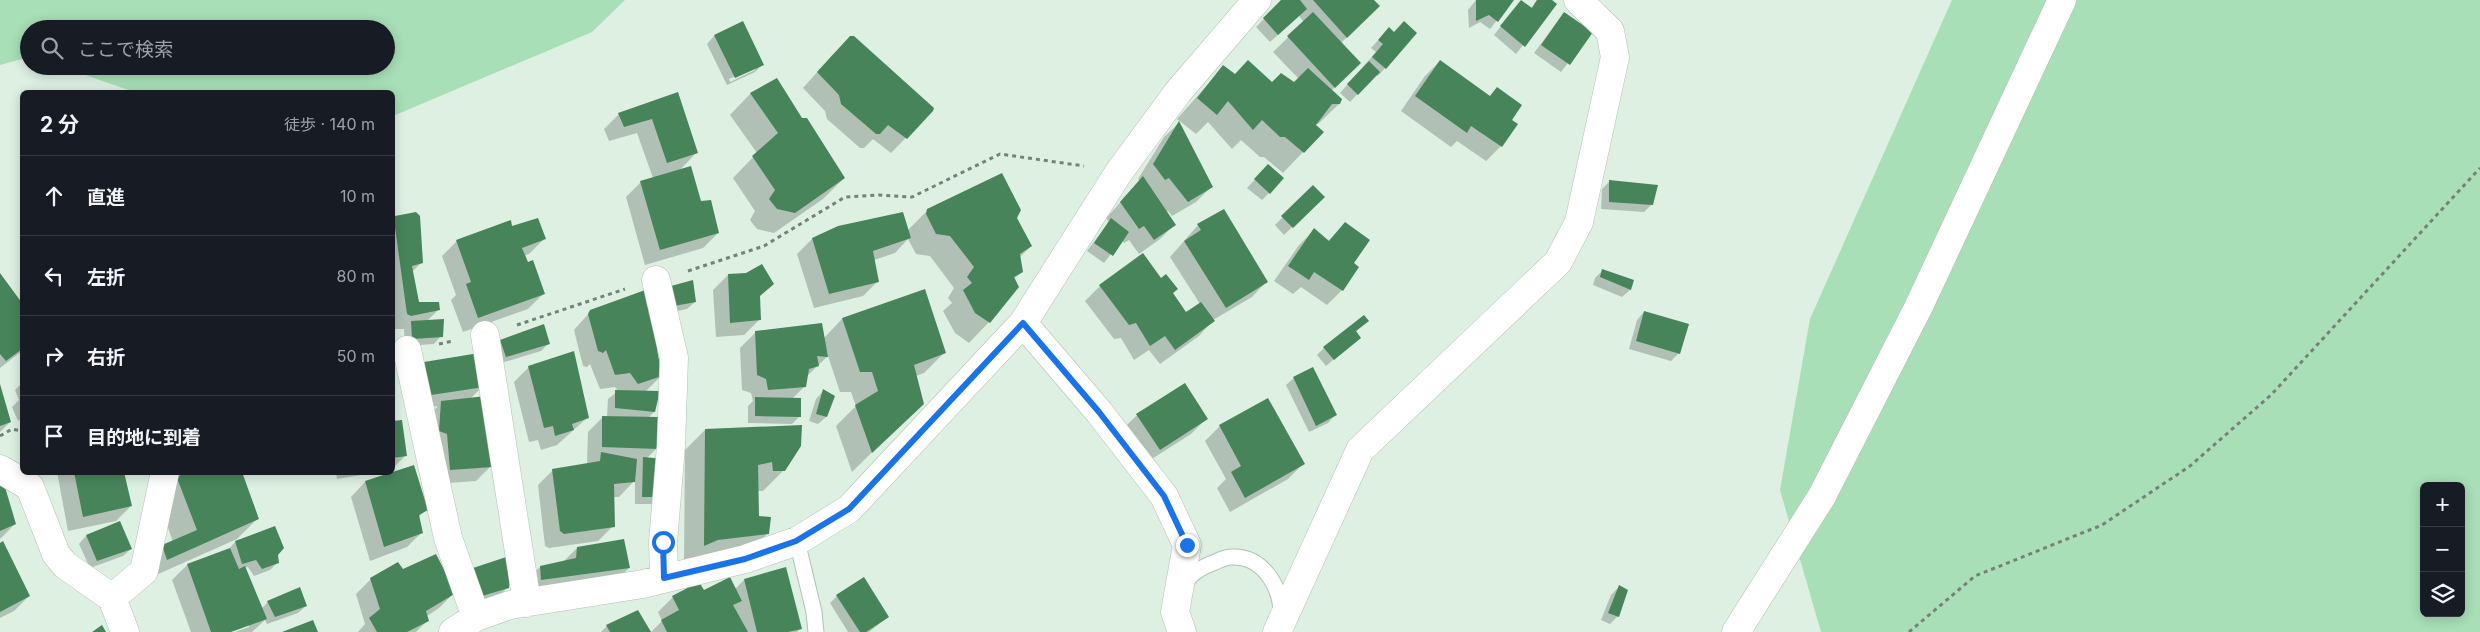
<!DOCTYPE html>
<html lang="ja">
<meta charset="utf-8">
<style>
:root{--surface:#171b24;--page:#20242c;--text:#f1f3f6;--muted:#9ea1a6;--line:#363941}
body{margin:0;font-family:Inter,"Noto Sans JP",sans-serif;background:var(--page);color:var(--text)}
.controls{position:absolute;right:15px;bottom:15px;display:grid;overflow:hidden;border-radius:8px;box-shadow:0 2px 12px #0003}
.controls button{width:45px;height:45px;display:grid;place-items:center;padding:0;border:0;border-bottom:1px solid var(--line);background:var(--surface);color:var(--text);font:25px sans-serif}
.stop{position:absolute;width:15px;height:15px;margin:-11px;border:4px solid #1a73e8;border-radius:50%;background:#fff}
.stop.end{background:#1a73e8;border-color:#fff;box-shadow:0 1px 5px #0008}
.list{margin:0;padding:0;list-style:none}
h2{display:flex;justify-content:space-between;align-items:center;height:65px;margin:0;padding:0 20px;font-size:21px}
h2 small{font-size:16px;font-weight:400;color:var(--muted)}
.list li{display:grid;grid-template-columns:32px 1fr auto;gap:15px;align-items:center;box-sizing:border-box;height:80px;padding:0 20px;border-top:1px solid var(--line)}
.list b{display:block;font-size:19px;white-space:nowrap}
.list em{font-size:16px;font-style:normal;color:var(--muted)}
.icon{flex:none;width:28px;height:28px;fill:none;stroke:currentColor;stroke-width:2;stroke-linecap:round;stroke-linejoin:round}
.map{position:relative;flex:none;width:2480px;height:632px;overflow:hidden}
.search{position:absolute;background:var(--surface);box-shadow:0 2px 12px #0003;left:20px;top:20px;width:375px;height:55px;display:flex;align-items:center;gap:12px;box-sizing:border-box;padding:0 18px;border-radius:28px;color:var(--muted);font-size:19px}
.panel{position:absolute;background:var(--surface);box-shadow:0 2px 12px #0003;left:20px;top:90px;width:375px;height:385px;border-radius:8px}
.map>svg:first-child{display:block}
</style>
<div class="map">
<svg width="2480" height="632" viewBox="0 0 2480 632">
<rect width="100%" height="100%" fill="#ddf0e2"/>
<!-- green -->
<path fill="#a8dfb7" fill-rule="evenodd" d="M0 0H625L592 32 393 116 392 92H134L60 66H386V29H29V57L0 65Z
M1952 0H2480V632H1821L1780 490 1810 319ZM2424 486H2461V613H2424Z"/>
<!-- shadow -->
<path fill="#0003" fill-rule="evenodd" d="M1283 0H1373L1379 6 1341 43 1344 78 1331 91 1339 104 1318 124H1313L1303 152 1283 173 1264 157H1260L1241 140 1232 149 1208 122 1196 134 1177 119 1224 66 1235 76 1272 83 1294 84 1299 79 1273 52 1304 22 1299 16 1270 42 1256 27Z
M1476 0H1513L1490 29 1480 22 1469 28 1468 10Z
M1537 0H1550L1555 4 1516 54 1494 35 1521 1 1531 8Z
M1564 13 1591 33 1561 72 1534 53Z
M742 22 762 65 755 72 727 85 707 44 714 36ZM755 68V70L730 82 729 79Z
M1394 33 1385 68 1378 76 1376 74 1350 102 1340 93 1376 52 1371 48 1381 37Z
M835 52 932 111 891 153 873 139 864 148H860L827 119 825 111 803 88Z
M1440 61 1489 97 1497 89 1510 120 1516 124 1501 146 1486 161 1457 141 1451 147 1401 111 1425 76Z
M777 80 801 119 844 178 823 199 774 233 757 229 750 220 755 211 733 178 757 153 730 115 750 94Z
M677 94 696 153 679 171 718 233 703 248 645 265 626 197 641 182 653 178 637 133 609 141 604 129 619 114Z
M1179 123 1211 187 1196 202 1172 216 1168 211 1166 212 1175 224 1160 239 1139 254 1129 240 1124 243 1122 240 1104 263 1087 251 1109 222 1106 218 1140 181 1138 179 1164 137Z
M1261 173 1269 193 1262 200 1247 188Z
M1610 181 1652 204 1644 212 1601 209 1602 189Z
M1313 187 1323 197 1284 235 1275 225Z
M928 210 1016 218 1031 246 1020 257 1022 271 1014 279 989 322 969 343 955 333 943 311 952 303 948 298 954 288 930 256 916 254 908 239 895 253 874 260 878 281 863 296 814 308 797 254 812 239 908 230Z
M396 217 422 262 412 272 418 303 438 310 427 321 441 336 434 344 405 346 404 329H392V220Z
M1345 224 1352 264 1342 290 1327 305 1301 287 1293 294 1274 281 1299 245 1314 230 1328 241Z
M1198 225 1266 282 1252 297 1213 320 1199 336 1160 364 1149 350 1134 360 1121 338 1114 339 1085 301 1100 286 1172 293 1186 314 1200 304 1170 257Z
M512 228 544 239 529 254 524 256 543 294 528 309 463 332 451 300 456 295 442 256 457 241Z
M1603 270 1632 280 1630 290 1622 297 1593 285 1595 278Z
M728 275 758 297 759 320 744 335 716 337 713 290Z
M0 276 22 305V351L0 368Z
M664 295 695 302 687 309 667 313Z
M591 311 663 346 656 353 661 376 645 392 654 412 648 418 657 448 646 459 664 460 653 504H635V480L619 497H613V526L598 541 549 548 545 546 538 485 553 470 587 464 588 432 603 417H607L608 399 618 391 615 387 600 389 590 364 587 367 583 366 574 330Z
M1644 312 1679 353 1671 361 1629 349 1637 320Z
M842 319 944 353 924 373 916 376 904 421 852 472 836 426 856 406 851 392H840L828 356 806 377 805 386 792 399 800 416 792 424 748 423V406L753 401 751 393 742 390 740 348 755 333 824 338Z
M1367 321 1355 332 1359 338 1326 366 1317 355 1324 348Z
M500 341 549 343 541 351 498 364 493 348Z
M425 363 483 386 470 399 491 466 476 481 435 484 427 418 438 406 417 409 410 378Z
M529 367 588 417 557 445 541 450 538 440 529 442 514 382Z
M1294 378 1335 415 1328 423 1309 432 1286 385Z
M22 383V418L18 421 12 407 19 400 15 390Z
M0 387 10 422 0 432Z
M823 391 826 417 818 424 809 421 816 399Z
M1137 415 1206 419 1191 434 1144 464 1122 430Z
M392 422 405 456 392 469Z
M1220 426 1303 464 1288 479 1230 512 1217 488 1226 479 1205 441Z
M705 430 799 446 784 470 763 491H757L758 518 767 534 747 554 684 565 685 450Z
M57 472H123L131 506 116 521 68 531Z
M172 472H231L257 519 237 539 147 579 163 546 173 542 158 499Z
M336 472H379L337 479Z
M365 482 426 509 418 518 422 532 407 547 370 561 351 497Z
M0 488 15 524 0 539Z
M120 523 131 549 123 556 90 568 79 544 86 536Z
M235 542 277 555V563L270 570 254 576 248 567 244 568 261 609 268 602 306 606 298 613 267 624 265 620 252 632H235L249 627V624L227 632H191L172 580 187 565 228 550Z
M0 545 29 596 14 611 0 618Z
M577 548 629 568 614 583 526 594 525 582 540 567 563 562Z
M511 556 508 587 500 595 474 602Z
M403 571 454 593 439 608 427 616 428 620 416 632H358L365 624 356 594 371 579Z
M744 580 801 628 797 632H651L662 621 658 612 673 597 699 584 703 592 735 589Z
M1619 587 1618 616 1610 624 1601 620 1611 595Z
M837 596 888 617 869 632H848L830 603Z
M607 626 650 632H601Z"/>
<!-- building -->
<path fill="#47845a" d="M1281 0H1300L1307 9 1278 35 1263 18Z
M1313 0H1374L1380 6 1347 38Z
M1476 0H1514L1498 22 1489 15 1476 21Z
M1521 0 1532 8 1537 0H1552L1557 4 1525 47 1500 26Z
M1313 12 1361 63 1335 88 1287 36Z
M1564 12 1593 32 1570 65 1541 45Z
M743 21 764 65 735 78 714 35Z
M1404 21 1417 33 1386 69 1372 57 1383 44 1378 40 1389 27 1394 32Z
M850 36H854L934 108 933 111 907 139 888 125 880 134H876L841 104 839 95 817 72Z
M1248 60 1272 82 1281 73 1294 82 1308 68 1342 99 1340 104H1332L1316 125 1324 132 1304 153 1285 137H1280L1262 120 1253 130 1228 101 1217 115 1197 98 1223 65 1235 74Z
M1440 60 1490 96 1497 87 1522 105 1512 120 1518 124 1502 147 1471 126 1467 133 1415 96Z
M1369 61 1380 72 1358 95 1347 84Z
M777 78 802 118H807L845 178 795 213 777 209 769 199 775 190 752 156 778 133 750 93Z
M678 92 698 153 667 163 652 119 624 127 618 113Z
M1179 121 1213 187 1188 202 1169 178 1165 180 1153 164Z
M1268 164 1284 178 1270 194 1254 179Z
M691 166 701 201 711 200 719 233 660 250 640 181Z
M1002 173 1021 210 1017 218 1032 246 1020 254 1023 272 1014 277 1019 287 990 323 975 313 963 290 972 283 967 277 974 267 950 236 936 234 926 214 927 209Z
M1143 176 1176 225 1154 240 1144 226 1139 229 1120 202Z
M1609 180 1658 185 1653 205 1609 202Z
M1313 185 1325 197 1293 228 1281 216Z
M1224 209 1268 282 1226 308 1184 241 1201 230 1197 224Z
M416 212 420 216 423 263 412 266 419 302H439L440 310 411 316 407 314 394 220 395 216Z
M903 212 911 238 873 251 879 282 829 294 812 238 838 226Z
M538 218 546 239 522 248 528 262 533 260 545 294 478 318 466 284 471 282 456 240 511 220 512 226Z
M1111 218 1129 232 1113 256 1094 243Z
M1345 222 1370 240 1354 263 1359 267 1343 291 1314 272 1309 280 1288 266 1314 228 1329 241Z
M1143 253 1161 278 1166 274 1178 289 1173 293 1186 312 1201 302 1215 321 1175 350 1165 336 1150 346 1136 323 1129 325 1099 285Z
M762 264 774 284 760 296 761 320 730 323 728 274 746 273Z
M1602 269 1634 280 1631 290 1600 277Z
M0 273 22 303V349L6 361 0 354Z
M693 280 696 302 674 306 671 286Z
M648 289 664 347 657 349 662 376 638 384 630 373 615 375 606 350 603 353 598 351 588 314 590 310Z
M925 289 946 353 914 365 924 404 872 453 855 405 878 391 872 372H860L842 318Z
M1644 311 1689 324 1680 354 1636 341Z
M1364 315 1369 321 1356 331 1361 338 1334 360 1323 347Z
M444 319 443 337 412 339 411 321Z
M822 323 828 357 817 356 819 366 809 369 806 387 768 390 766 379 757 375 755 331Z
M544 324 550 344 506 357 500 340Z
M574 351 589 418 572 424 574 430 555 436 553 426 544 428 528 366Z
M479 353 484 387 431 395 424 362Z
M1313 367 1337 415 1316 426 1293 377Z
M1185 383 1208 419 1160 450 1136 414Z
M0 384 11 422 0 426Z
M823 389 835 396 827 417 816 414Z
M615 390 660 391 655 412 615 408Z
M486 396 493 467 450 470 447 434 439 431 441 401Z
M755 397 801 398V417L755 416Z
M1268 398 1305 464 1245 498 1231 472 1241 466 1219 425Z
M602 416 658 417V449L602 447Z
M402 420 407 456 392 458V421Z
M802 425 801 446 785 471H773L772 462 758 465 759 516 771 517 769 534 718 540 704 546 705 429Z
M601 452 637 459 635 482 614 484 615 527 564 534 560 531 552 469 600 461Z
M643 457 665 459 662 497H642Z
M414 465 428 510 419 515 423 533 384 547 365 481Z
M74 472H124L132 506 83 517Z
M184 472H242L259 519 167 560 162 545 197 530 177 478Z
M0 486 5 487 16 524 0 531Z
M120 521 132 549 97 561 86 535Z
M275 526 284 548 278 555 279 563 262 569 256 560 242 564 235 541Z
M624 539 630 568 541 580 540 566 576 558 577 547Z
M3 541 30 596 0 612V543Z
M230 548 239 569 245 566 267 619 231 632H211L187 564Z
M436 554 456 593 426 611 429 621 407 632H377L369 618 380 609 370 578 398 562 403 569Z
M512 555 509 588 482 596 473 568Z
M786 567 802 629 788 632H757L744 579Z
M730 577 742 601 733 605 748 632H667L661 620 679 610 672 596 699 582 704 590Z
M864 577 889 617 866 632H860L836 595Z
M1619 585 1628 590 1619 617 1608 613Z
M300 587 307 606 275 617 267 601Z
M638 610 651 632H610L606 625Z
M313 620 318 632H282Z
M102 625 106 632H92Z"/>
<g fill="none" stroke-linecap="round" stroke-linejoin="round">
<defs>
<path id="lane" d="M797 541 814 612 816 632
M1184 587C1188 575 1202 567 1213 563 1218 561 1225 557 1231 557 1262 555 1281 586 1281 614"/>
<path id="street" d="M656 280 674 358 671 446 663 542 664 578
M1023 323 1099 412 1164 496 1187 545 1175 612 1182 632
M485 335 527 603
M407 350 448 538 476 617
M0 469 30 487 56 554 65 565 112 598 125 632
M112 598 144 571 165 472
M453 632 476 617 510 605 643 584 745 559 797 541 849 509 1023 323 1119 172 1178 92 1257 0
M1277 632 1360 450 1558 262 1579 222 1615 57 1610 31 1578 0
M1736 632 1822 496 1919 306 2062 0"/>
</defs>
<!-- lane casing -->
<use href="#lane" stroke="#b0c2b4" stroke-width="17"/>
<!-- street casing -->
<use href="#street" stroke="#b0c2b4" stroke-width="29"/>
<!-- path -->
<path stroke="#768279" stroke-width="3" stroke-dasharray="4 4" stroke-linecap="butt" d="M688 271 764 246 845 197 879 195 912 197 1000 154 1084 166
M517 325 625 289
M439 344 453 341
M0 436 12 429 22 431
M1909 632 1975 576 2102 525 2190 466 2271 395 2480 168"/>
<!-- lane -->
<use href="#lane" stroke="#fff" stroke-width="15"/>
<!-- street -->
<use href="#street" stroke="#fff" stroke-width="28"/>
</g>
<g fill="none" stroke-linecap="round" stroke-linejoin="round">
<!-- route -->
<path stroke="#1a73e8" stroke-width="6" d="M663 542 664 578 745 559 796 541 849 509 1023 323 1099 412 1164 496 1187 545"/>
</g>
</svg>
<div class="controls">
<button>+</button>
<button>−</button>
<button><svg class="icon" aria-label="layers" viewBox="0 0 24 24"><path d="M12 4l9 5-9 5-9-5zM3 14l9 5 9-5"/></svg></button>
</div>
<div class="stop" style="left:663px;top:542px"></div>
<div class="stop end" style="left:1187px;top:545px"></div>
<div class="search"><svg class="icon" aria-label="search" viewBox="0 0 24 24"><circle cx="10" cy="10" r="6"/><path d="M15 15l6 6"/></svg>ここで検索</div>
<section class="panel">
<h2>2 分<small>徒歩 · 140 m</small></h2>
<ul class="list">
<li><svg class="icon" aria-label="ahead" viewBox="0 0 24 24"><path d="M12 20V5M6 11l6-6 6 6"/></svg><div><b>直進</b></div><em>10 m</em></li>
<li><svg class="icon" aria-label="left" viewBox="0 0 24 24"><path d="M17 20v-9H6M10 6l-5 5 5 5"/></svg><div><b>左折</b></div><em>80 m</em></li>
<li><svg class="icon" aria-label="right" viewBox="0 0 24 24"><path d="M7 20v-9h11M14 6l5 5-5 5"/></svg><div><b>右折</b></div><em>50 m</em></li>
<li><svg class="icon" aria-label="arrive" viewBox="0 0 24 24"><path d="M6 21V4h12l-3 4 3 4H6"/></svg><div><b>目的地に到着</b></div></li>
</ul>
</section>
</div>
